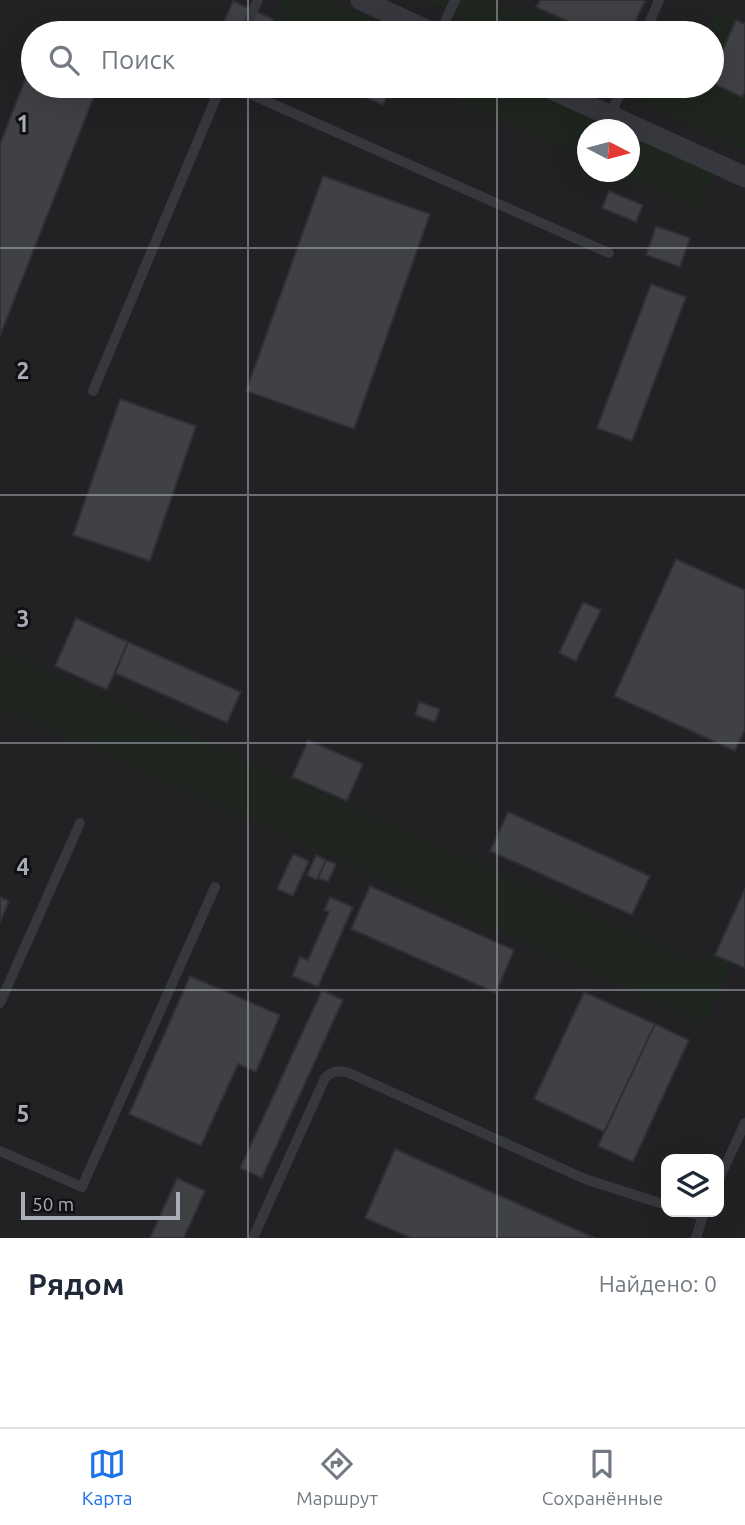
<!DOCTYPE html>
<html lang="ru">
<meta charset="utf-8">
<style>
:root{--surface:#fff;--page:#f6f6f7;--text:#1f2937;--muted:#747a83;--line:#e0e1e3;--accent:#1a73e8}
body{margin:0;font-family:Ubuntu,sans-serif;background:var(--page);color:var(--text)}
.controls{position:absolute;right:21px;bottom:21px;display:grid;overflow:hidden;border-radius:14px;box-shadow:0 7px 28px #0002}
.controls button{width:63px;height:63px;display:grid;place-items:center;padding:0;border:0;border-bottom:2px solid var(--line);background:var(--surface);color:var(--text);font:35px sans-serif}
.compass{position:absolute;left:577px;top:119px;width:63px;height:63px;border-radius:50%;background:var(--surface);box-shadow:0 7px 28px #0002;rotate:96deg}
.scale{position:absolute;left:21px;bottom:18px;width:159px;box-sizing:border-box;padding-left:7px;border:4px solid #a8adb8;border-top:0;font-size:19px;line-height:24px;white-space:nowrap;color:#a8adb8;-webkit-text-stroke:5px #111113;paint-order:stroke}
.list{margin:0;padding:0;list-style:none}
h2{display:flex;justify-content:space-between;align-items:center;height:91px;margin:0;padding:0 28px;font-size:30px}
h2 small{font-size:23px;font-weight:400;color:var(--muted)}
.icon{flex:none;width:38px;height:38px;fill:none;stroke:currentColor;stroke-width:2;stroke-linecap:round;stroke-linejoin:round}
.map{position:relative;flex:none;width:745px;height:1238px;overflow:hidden}
.search{position:absolute;background:var(--surface);box-shadow:0 7px 28px #0002;left:21px;right:21px;top:21px;height:77px;display:flex;align-items:center;gap:18px;box-sizing:border-box;padding:0 24px;border-radius:38px;color:var(--muted);font-size:26px}
.sheet{height:189px;background:var(--surface)}
nav{display:flex;justify-content:space-around;align-items:center;box-sizing:border-box;height:98px;border-top:2px solid var(--line);background:var(--surface);font-size:19px;color:var(--muted)}
nav a{display:grid;justify-items:center;gap:4px}
nav .on{color:var(--accent)}
.map>svg:first-child{display:block}
</style>
<div class="map">
<svg width="745" height="1238" viewBox="0 0 745 1238">
<rect width="100%" height="100%" fill="#161618"/>
<!-- built -->
<path fill="#222225" fill-rule="evenodd" d="M0 0H745V1238H0ZM33 33H712V86H33ZM588 130H630V172H588ZM666 1159H719V1212H666Z"/>
<!-- green -->
<path fill="#1e261f" d="M285 0H327L402 33H302L273 19Z
M424 0H491L528 17 536 7 594 33H495Z
M717 11 745 24V149L609 86H712V33H707Z
M424 86H521L617 129 588 130 587 158Z
M630 135 715 174 700 209 616 172H630Z
M0 650 699 963 705 950 733 963 705 1024 0 706Z"/>
<!-- building -->
<path fill="#404145" stroke="#303034" stroke-width="2" d="M540 0H643L645 1 630 33H594L536 7Z
M233 1 273 19 266 33H219Z
M736 20 744 24 745 22V91L742 97 712 83V73Z
M33 59V86H98L0 336V144Z
M342 86H392L383 105Z
M323 176 430 214 354 429 246 391Z
M609 191 643 205 636 222 602 208Z
M656 226 690 238 680 267 646 255Z
M651 284 686 297 632 441 597 428Z
M120 399 196 426 150 561 73 535Z
M676 559 745 590V729L735 751 614 696Z
M583 602 601 610 576 661 559 653Z
M76 618 128 642 107 690 55 666Z
M128 642 241 692 227 723 115 673Z
M419 702 440 709 435 722 415 715Z
M308 740 363 764 347 801 292 777Z
M508 812 650 876 632 915 490 851Z
M293 854 309 861 293 896 277 889Z
M316 855 326 860 317 880 307 875Z
M326 860 336 864 328 882 318 878Z
M370 886 514 950 496 993 351 929Z
M745 888V968L715 955Z
M0 897 9 901 0 922Z
M330 897 353 907 318 987 292 976 300 957 308 960 329 912 324 910Z
M190 976 280 1015 256 1072 238 1064 201 1146 129 1114Z
M322 990 343 1000 262 1178 240 1168Z
M584 992 655 1024 604 1132 534 1099Z
M655 1024 689 1040 633 1162 598 1146Z
M395 1149 595 1238H411L365 1218Z
M177 1178 205 1191 184 1238H150Z"/>
<g fill="none" stroke-linecap="round" stroke-linejoin="round">
<!-- lane -->
<path stroke="#37383d" stroke-width="10" d="M243 33 258 0
M440 33 455 0
M645 33 659 0
M232 86 609 253
M610 116 623 86
M93 391 221 86
M0 1003 80 823
M0 1151 82 1187 215 887
M719 1179 745 1123
M687 1212 702 1216
M253 1238 325 1078C333 1070 339 1070 349 1073L585 1179 666 1205
M696 1238 704 1212"/>
<!-- street -->
<path stroke="#37383d" stroke-width="21" d="M361 0 433 33
M545 86 745 177"/>
</g>
<!-- grid -->
<path fill="none" stroke="#a8adb8" stroke-width="2" stroke-opacity="0.55" d="M248 0V33M497 0V33M248 86V1238M497 86V1238M0 248H745M0 495H745M0 743H745M0 990H745"/>
<g font-size="23" text-anchor="middle" font-weight="bold" fill="#a8adb8" stroke="#111113" stroke-width="6" stroke-linejoin="round" paint-order="stroke">
<text x="23" y="132">1</text>
<text x="23" y="379">2</text>
<text x="23" y="627">3</text>
<text x="23" y="875">4</text>
<text x="23" y="1122">5</text>
</g>
</svg>
<div class="controls">
<button><svg class="icon" aria-label="layers" viewBox="0 0 24 24"><path d="M12 4l9 5-9 5-9-5zM3 14l9 5 9-5"/></svg></button>
</div>
<svg class="compass" viewBox="-18 -18 36 36"><path d="M0-13l5 13h-10z" fill="#e53935"/><path d="M0 13l5-13h-10z" fill="#747a83"/></svg>
<div class="scale">50 m</div>
<div class="search"><svg class="icon" aria-label="search" viewBox="0 0 24 24"><circle cx="10" cy="10" r="6"/><path d="M15 15l6 6"/></svg>Поиск</div>
</div>
<section class="sheet">
<h2>Рядом<small>Найдено: 0</small></h2>
<ul class="list">
</ul>
</section>
<nav>
<a class="on"><svg class="icon" aria-label="map" viewBox="0 0 24 24"><path d="M3 6l6-2 6 2 6-2v14l-6 2-6-2-6 2zM9 4v14M15 6v14"/></svg>Карта</a>
<a><svg class="icon" aria-label="directions" viewBox="0 0 24 24"><path d="M12 3l9 9-9 9-9-9zM9 14v-3h6M13 9l2 2-2 2"/></svg>Маршрут</a>
<a><svg class="icon" aria-label="saved" viewBox="0 0 24 24"><path d="M7 4h10v16l-5-4-5 4z"/></svg>Сохранённые</a>
</nav>
